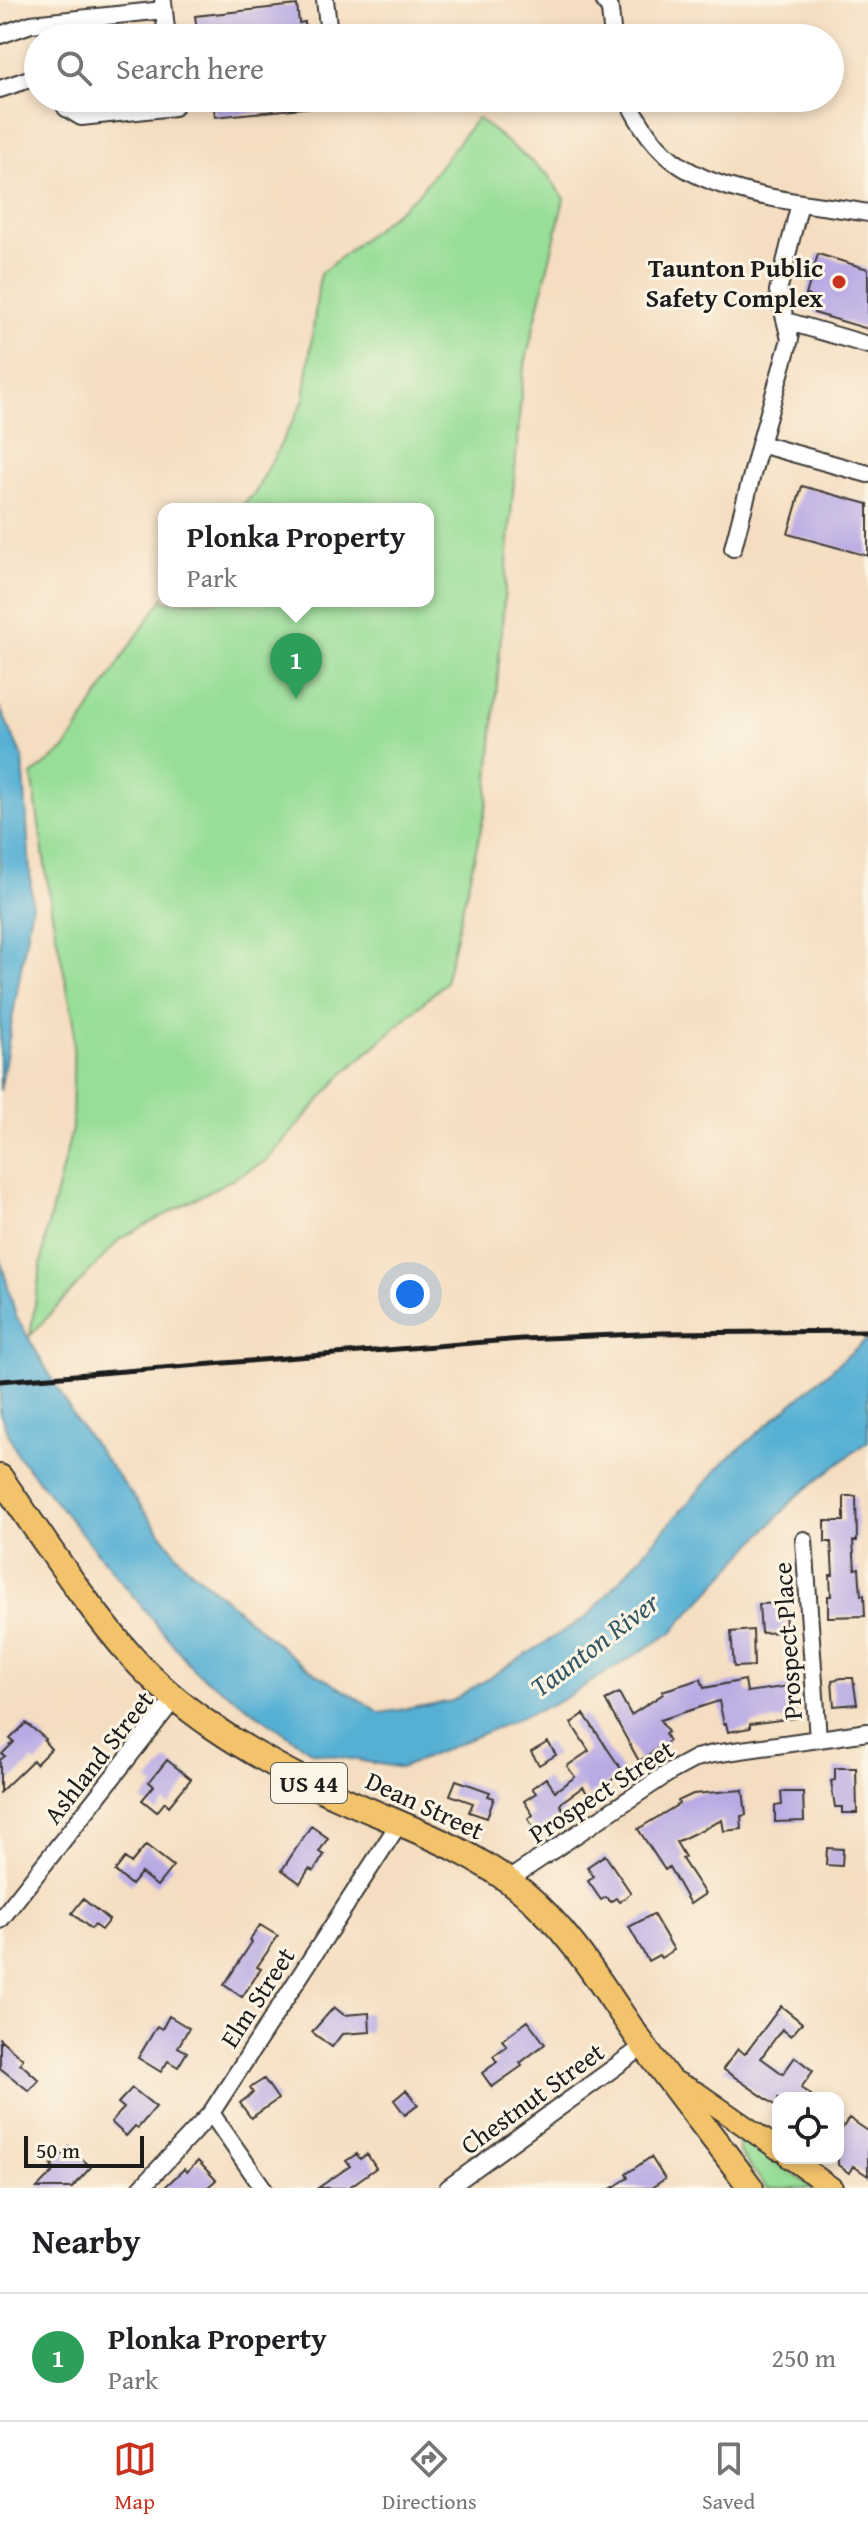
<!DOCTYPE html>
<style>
:root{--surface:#fff;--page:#f2f2f2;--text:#202124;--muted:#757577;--line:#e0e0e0;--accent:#c8321e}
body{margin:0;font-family:"Gentium Book Plus",serif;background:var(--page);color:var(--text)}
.controls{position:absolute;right:24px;bottom:24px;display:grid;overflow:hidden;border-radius:16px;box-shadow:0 4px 12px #0003}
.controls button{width:72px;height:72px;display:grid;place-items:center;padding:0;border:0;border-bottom:2px solid var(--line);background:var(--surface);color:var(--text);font:40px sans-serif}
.scale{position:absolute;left:24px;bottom:20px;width:120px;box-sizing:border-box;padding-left:8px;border:4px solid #1c1c1c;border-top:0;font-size:22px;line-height:28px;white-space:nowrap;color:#1c1c1c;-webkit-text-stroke:6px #fcf5e5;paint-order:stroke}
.you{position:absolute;left:410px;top:1294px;width:28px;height:28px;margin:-20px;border:6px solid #fff;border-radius:50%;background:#1a73e8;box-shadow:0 0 0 12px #1a73e833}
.badge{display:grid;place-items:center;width:52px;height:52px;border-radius:50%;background:var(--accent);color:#fff;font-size:26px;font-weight:700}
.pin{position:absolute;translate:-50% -66px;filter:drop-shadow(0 2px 4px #0008)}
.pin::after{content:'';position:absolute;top:42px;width:28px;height:24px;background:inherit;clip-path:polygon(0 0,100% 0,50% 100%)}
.popup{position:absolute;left:158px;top:503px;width:276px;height:104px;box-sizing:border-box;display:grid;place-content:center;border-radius:16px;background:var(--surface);filter:drop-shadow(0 2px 6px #0005);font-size:26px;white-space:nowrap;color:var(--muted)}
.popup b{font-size:30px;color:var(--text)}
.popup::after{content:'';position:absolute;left:50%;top:100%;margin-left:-16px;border:16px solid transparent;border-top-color:var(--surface)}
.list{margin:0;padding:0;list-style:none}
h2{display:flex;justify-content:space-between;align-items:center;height:104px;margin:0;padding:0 32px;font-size:34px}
h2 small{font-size:26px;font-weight:400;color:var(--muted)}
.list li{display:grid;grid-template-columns:52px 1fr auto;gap:24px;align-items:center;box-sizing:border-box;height:128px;padding:0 32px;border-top:2px solid var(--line)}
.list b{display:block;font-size:30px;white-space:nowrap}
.list p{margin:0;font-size:26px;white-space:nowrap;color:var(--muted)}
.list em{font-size:26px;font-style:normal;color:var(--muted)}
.icon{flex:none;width:44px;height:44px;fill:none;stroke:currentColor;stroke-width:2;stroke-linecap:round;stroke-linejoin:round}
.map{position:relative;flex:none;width:868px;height:2188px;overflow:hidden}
.search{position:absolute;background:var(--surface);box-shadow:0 4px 12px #0003;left:24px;right:24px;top:24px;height:88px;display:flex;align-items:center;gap:20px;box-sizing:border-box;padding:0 28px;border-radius:44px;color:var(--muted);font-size:30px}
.sheet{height:232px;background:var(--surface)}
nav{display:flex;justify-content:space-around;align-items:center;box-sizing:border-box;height:112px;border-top:2px solid var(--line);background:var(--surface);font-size:22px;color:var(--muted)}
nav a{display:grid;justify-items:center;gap:4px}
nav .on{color:var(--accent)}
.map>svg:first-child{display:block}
</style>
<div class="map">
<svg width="868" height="2188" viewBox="0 0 868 2188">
<rect width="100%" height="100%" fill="#fcf5e5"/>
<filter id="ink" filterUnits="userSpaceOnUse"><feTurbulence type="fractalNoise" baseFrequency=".0125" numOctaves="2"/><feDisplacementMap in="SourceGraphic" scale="16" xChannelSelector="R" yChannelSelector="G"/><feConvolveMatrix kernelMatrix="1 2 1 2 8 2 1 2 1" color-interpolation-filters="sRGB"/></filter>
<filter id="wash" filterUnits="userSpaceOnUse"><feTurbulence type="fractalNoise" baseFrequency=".006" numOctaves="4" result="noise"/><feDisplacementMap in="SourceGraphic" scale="32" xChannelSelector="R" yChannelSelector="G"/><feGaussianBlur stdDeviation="1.8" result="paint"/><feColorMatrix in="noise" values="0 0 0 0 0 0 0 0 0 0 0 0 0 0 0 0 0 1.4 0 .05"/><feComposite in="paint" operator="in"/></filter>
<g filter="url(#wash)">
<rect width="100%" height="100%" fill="#f4ddc0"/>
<!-- green -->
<path fill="#98de97" stroke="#5a7d5a" stroke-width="2" d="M477 118 548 175 564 199 523 373 487 803 445 983 343 1074 266 1161 120 1239 30 1336 46 1234 72 1129 74 1021 52 914 32 775 66 748 127 650 164 597V601H428V509H238L255 493 304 400 320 274 418 194Z
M739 2141H747L813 2188H767L739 2152Z"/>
<!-- water -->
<path fill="#57b0d4" stroke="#3a6678" stroke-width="2" d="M0 708 23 758 32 904 0 1091Z
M0 1257 16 1316 77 1422 185 1565 301 1664 381 1713 452 1701 589 1615 723 1463 868 1338V1441L796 1497 671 1633 558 1702 401 1768 312 1752 195 1671 18 1456 0 1414Z"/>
<g id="blocks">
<!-- building -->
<path fill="#b9aae4" d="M297 5 299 23 305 22 306 38H198L195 16Z
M213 98H311L312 107 215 117Z
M818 254 868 269V329L814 313 818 299 806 295Z
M802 486 868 504V556L788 534Z
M844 1496H856L857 1541H853L855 1569 859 1568 861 1595H864L865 1616 828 1617V1596H831L830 1575H833L831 1542H825V1521H844Z
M785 1603 786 1632 761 1633 759 1604Z
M753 1630 754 1666 734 1667 731 1632Z
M842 1678H853L857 1704 834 1706 832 1680Z
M701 1679 704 1688 745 1680 747 1692 789 1686 796 1718 750 1724V1728L728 1732 726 1723 724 1724 719 1701 660 1720 668 1732 665 1734 669 1741 639 1761 605 1700 619 1693 631 1715 663 1694 662 1691Z
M584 1714 623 1772 589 1796 583 1787 563 1801 560 1805 565 1812 536 1831 528 1819 533 1815 524 1801 536 1793 532 1788 546 1778 555 1791 575 1777 567 1766 589 1751 571 1723Z
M26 1723 46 1739 44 1741 51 1749 36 1764 33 1760 0 1792V1760L5 1756 2 1754 14 1742 10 1739Z
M548 1742 556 1755 539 1765 531 1752Z
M167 1760 191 1779 169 1806 165 1802 157 1812 142 1800 154 1786 149 1782Z
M835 1768H856L857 1813H842V1807H835L831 1781 835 1780Z
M456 1780 490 1792 488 1796 494 1798 487 1818 469 1812 473 1803 450 1795Z
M743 1790 746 1815 741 1816 742 1829 724 1831 722 1820 676 1842 685 1857 682 1859 705 1894 690 1904 669 1867 665 1870 638 1829 679 1804 678 1801 693 1794Z
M781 1792H803L804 1821 775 1822V1806L782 1805Z
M311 1826 328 1838 319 1852 324 1855 314 1871 309 1869 300 1883 282 1870Z
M146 1845 173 1866 157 1886 141 1873 131 1885 115 1871 125 1858 131 1863Z
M827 1848 843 1849 842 1866 826 1865Z
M605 1855 631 1893 619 1902 616 1898 610 1902 606 1897 601 1900 588 1881 594 1877 587 1867Z
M83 1899 109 1920 101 1930 94 1925 91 1929 72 1913Z
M653 1914 674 1950 661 1958 659 1955 648 1961 629 1927Z
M260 1925 278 1936 257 1967 261 1969 242 1997 224 1985 252 1942 250 1940Z
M781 2006 802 2023 791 2036 782 2029 761 2058 783 2074 795 2057 813 2071 801 2088 815 2098H778V2107L723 2069 738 2049 745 2054Z
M334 2007 344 2015 369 2013 370 2032 342 2034 332 2047 312 2032Z
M169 2016 189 2028 178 2047 187 2052 178 2067 168 2061 161 2072 138 2058 157 2026 162 2029Z
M528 2021 545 2044 520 2063 522 2066 492 2087 482 2073 497 2062 493 2056 507 2046 502 2040Z
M0 2039 23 2059 20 2063 39 2080 29 2091 0 2068Z
M264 2079 278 2099 251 2118 240 2103 253 2093 250 2088Z
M132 2088 156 2107 138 2128 135 2126 126 2136 111 2122 124 2108 118 2103Z
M406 2090 418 2105 405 2115 394 2100Z
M849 2118 868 2131V2176L853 2166 849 2173 838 2165V2135Z
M69 2147 91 2167 72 2188H37L55 2170 51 2166Z
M357 2154 360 2159 367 2154 376 2168 348 2188H318L350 2166 346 2161Z
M651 2157 665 2179 651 2188H612L628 2178 626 2174Z
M198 2161 216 2180 207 2188H164L184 2169 187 2172Z"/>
</g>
</g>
<g filter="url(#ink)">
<use href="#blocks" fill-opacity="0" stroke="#3c3935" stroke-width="2"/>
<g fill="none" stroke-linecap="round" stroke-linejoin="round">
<defs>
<path id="minor" d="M325 0 328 25
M604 0 610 10 613 38
M163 2 167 38
M0 35 31 24 164 10
M0 89 38 76
M63 98 66 108 81 117 174 107 173 98
M627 98C638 123 657 151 681 166 732 198 810 203 868 213
M800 203 778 291 790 339 760 444 868 474
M786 321 868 345
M733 548 760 444
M804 1540 818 1739
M508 1880 670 1772 696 1758 713 1754 868 1732
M0 1920 175 1698
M211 2113 263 2188
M141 2188 211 2113 400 1822
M448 2188 644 2046"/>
<path id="major" d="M668 2078 699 2094 778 2149
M790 2158 832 2188"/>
<path id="highway" d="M0 1477C43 1538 83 1602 132 1657 180 1711 245 1750 309 1783 381 1820 459 1839 523 1892 571 1932 603 1988 639 2039 675 2090 714 2138 751 2188"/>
</defs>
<!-- minor casing -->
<use href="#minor" stroke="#3c3935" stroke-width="20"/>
<!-- major casing -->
<use href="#major" stroke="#3c3935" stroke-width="24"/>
<!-- highway casing -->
<use href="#highway" stroke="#3c3935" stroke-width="28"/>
<!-- minor -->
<use href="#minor" stroke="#fff" stroke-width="16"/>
<!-- major -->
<use href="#major" stroke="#f2c36a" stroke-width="20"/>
<!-- highway -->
<use href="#highway" stroke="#f2c36a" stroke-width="24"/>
<!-- rail -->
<path stroke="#1c1c1c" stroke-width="5" d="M0 1381 522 1339 662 1333 868 1331"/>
</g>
</g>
<!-- markers -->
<circle fill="#c8321e" stroke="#fcf5e5" stroke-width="3" cx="839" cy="282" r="8"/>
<g text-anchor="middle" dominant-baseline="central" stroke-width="6" stroke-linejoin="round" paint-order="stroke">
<!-- shield labels -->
<rect fill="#fcf5e5" stroke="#5f5d58" stroke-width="2" x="271" y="1763" width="76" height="40" rx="6"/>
<g font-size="24" font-weight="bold" fill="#1c1c1c">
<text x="309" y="1783">US 44</text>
</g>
<!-- poi labels -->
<g font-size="26" font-weight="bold" fill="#1c1c1c" stroke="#fcf5e5" text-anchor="end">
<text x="823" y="267">Taunton Public<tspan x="823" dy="30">Safety Complex</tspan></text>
</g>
<!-- street labels -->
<g font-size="26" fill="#1c1c1c" stroke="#fcf5e5">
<text transform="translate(787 1641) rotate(-94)">Prospect Place</text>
<text transform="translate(98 1757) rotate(-52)">Ashland Street</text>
<text transform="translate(601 1791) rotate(-33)">Prospect Street</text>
<text transform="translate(425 1805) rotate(25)">Dean Street</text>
<text transform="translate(257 1997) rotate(-57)">Elm Street</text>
<text transform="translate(532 2098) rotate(-36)">Chestnut Street</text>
</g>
<!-- water labels -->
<g font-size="28" font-style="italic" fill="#345766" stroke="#fcf5e5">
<text transform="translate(594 1644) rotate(-37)">Taunton River</text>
</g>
</g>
</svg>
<div class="controls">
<button><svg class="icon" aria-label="locate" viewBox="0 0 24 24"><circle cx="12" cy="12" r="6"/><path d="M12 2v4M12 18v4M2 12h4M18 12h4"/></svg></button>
</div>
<div class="scale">50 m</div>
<div class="you"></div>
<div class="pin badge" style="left:296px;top:699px;background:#2e9e5b">1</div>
<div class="popup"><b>Plonka Property</b>Park</div>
<div class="search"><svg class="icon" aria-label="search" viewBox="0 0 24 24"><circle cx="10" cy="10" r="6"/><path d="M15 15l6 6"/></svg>Search here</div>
</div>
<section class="sheet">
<h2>Nearby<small></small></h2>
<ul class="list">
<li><span class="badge" style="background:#2e9e5b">1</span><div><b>Plonka Property</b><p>Park</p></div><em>250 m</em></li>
</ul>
</section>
<nav>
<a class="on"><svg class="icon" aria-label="map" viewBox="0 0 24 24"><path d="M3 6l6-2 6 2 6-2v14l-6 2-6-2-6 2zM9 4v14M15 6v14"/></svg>Map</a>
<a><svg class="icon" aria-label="directions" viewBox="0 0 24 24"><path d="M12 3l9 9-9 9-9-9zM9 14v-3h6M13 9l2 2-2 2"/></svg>Directions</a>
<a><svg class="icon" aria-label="saved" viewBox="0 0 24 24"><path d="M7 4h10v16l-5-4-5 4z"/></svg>Saved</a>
</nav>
